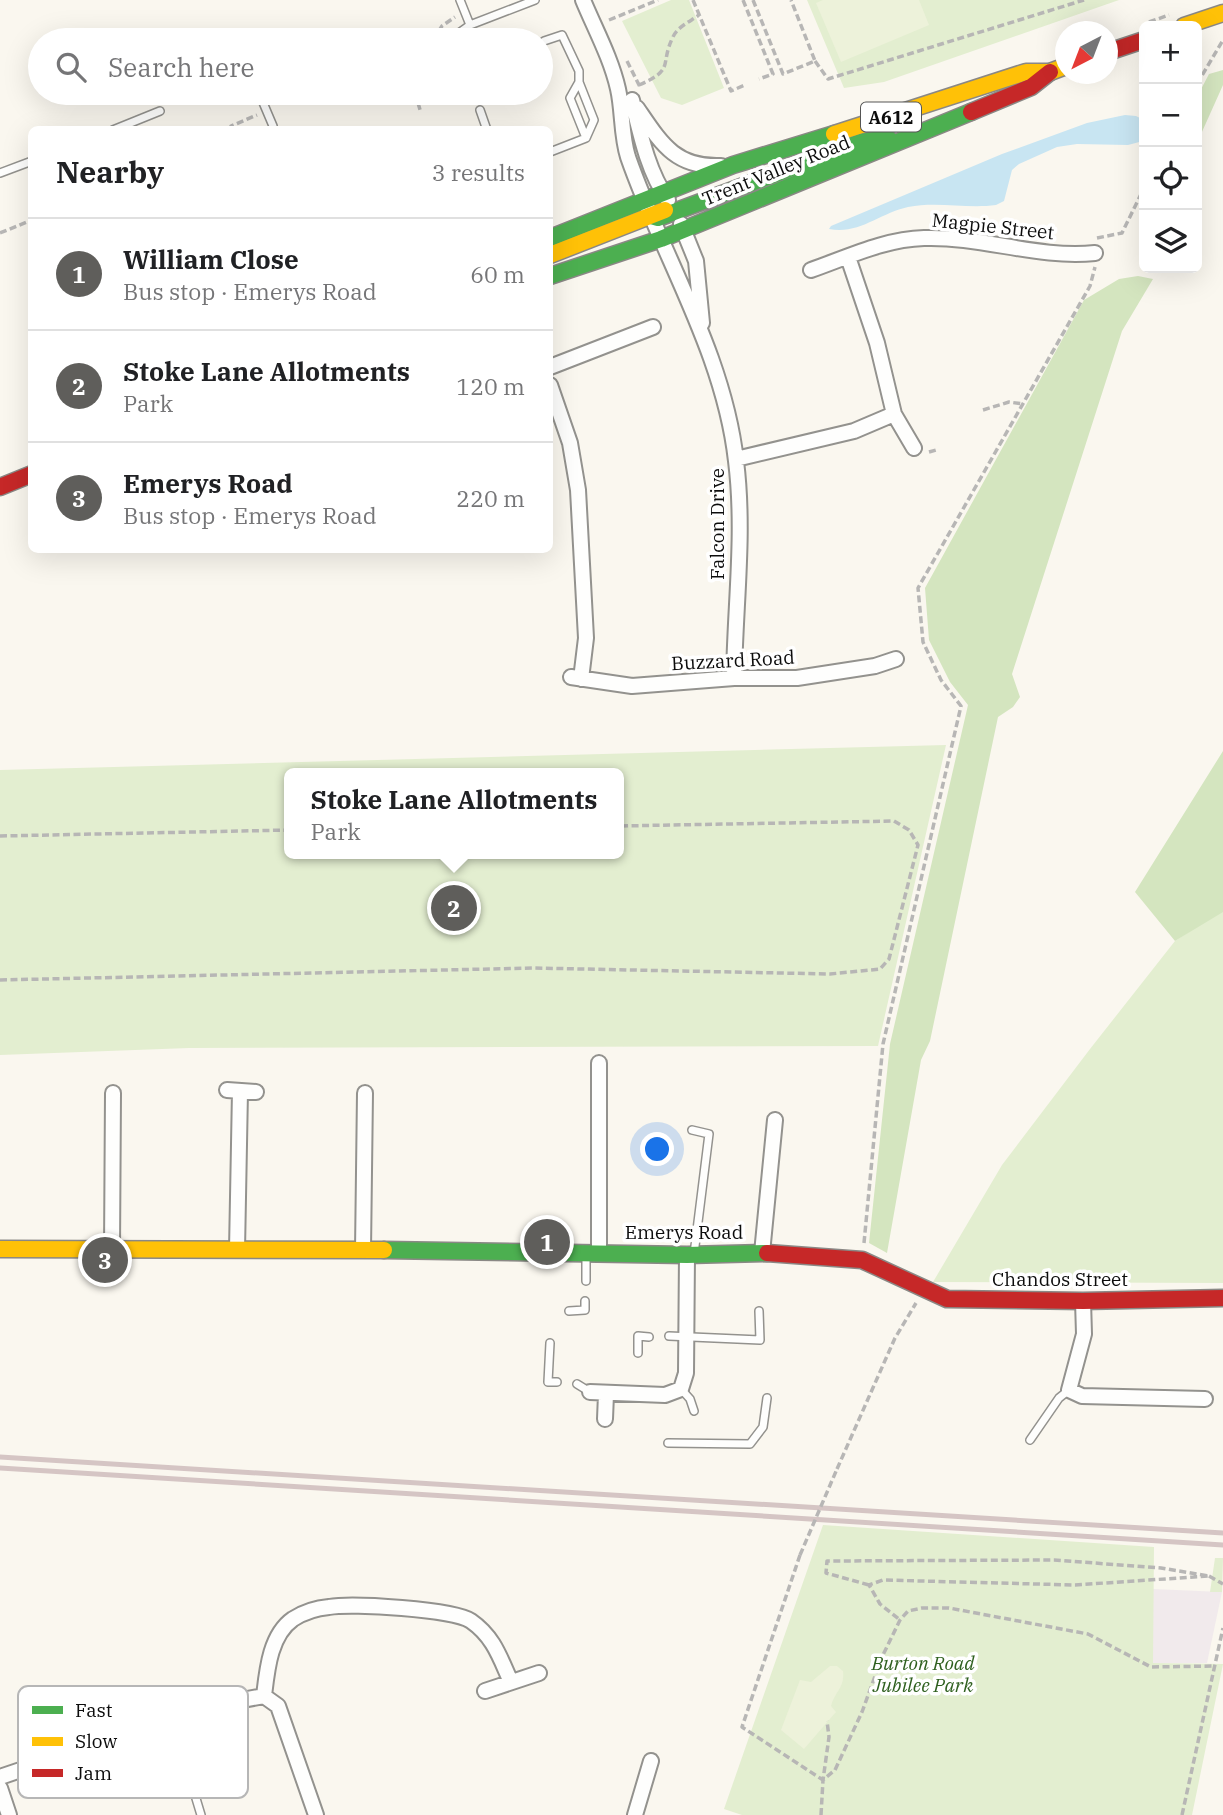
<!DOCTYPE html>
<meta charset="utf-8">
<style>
:root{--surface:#fff;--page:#f2f2f2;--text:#202124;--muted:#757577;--line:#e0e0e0;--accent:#5f5e5b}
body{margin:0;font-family:"IBM Plex Serif",serif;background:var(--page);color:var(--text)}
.controls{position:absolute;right:21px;top:21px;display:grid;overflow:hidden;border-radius:10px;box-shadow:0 7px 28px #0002}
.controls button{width:63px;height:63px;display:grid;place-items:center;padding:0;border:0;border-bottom:2px solid var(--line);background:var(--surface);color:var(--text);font:35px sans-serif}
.compass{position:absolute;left:1055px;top:21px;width:63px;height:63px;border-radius:50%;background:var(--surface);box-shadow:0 7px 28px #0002;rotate:222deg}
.you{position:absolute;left:658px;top:1150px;width:24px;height:24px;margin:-18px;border:5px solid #fff;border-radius:50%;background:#1a73e8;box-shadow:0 0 0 10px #1a73e833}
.badge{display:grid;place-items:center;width:46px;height:46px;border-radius:50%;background:var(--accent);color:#fff;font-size:23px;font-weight:700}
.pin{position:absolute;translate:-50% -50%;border:4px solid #fff;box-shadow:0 2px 7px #0006}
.popup{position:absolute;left:284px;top:768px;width:340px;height:91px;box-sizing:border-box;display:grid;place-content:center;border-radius:10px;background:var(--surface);filter:drop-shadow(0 2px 5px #0005);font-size:23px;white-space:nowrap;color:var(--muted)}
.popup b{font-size:26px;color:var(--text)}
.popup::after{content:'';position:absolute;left:50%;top:100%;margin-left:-14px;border:14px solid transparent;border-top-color:var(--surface)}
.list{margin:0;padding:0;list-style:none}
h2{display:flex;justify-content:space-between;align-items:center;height:91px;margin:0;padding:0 28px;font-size:30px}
h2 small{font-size:23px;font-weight:400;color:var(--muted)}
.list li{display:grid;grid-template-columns:46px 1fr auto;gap:21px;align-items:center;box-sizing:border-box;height:112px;padding:0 28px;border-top:2px solid var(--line)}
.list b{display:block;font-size:26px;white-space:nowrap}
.list p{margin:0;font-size:23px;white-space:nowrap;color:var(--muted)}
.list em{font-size:23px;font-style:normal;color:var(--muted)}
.icon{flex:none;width:38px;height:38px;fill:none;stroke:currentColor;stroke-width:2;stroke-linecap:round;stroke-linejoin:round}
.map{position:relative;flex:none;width:1223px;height:1815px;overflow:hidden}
.search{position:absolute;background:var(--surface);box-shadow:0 7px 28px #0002;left:28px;top:28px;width:525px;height:77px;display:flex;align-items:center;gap:18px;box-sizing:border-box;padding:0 24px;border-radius:38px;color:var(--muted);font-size:26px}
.panel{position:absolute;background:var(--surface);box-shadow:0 7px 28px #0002;left:28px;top:126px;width:525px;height:427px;border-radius:10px}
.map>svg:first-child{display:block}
</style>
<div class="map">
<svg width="1223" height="1815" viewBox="0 0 1223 1815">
<rect width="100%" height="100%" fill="#faf7ef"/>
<!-- industrial -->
<path fill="#f1eaec" d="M1153 1589 1222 1592 1207 1663H1153Z"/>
<!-- green -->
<path fill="#e3eed0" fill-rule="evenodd" d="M671 0H689L724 88 682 105 661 98 622 21Z
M807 0H1119L884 82 844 88Z
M946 745 878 1046 189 1048 0 1055V770ZM618 773V854H290V773Z
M1223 910V1283L933 1282 1002 1165 1090 1049 1175 941Z
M823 1525 1154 1547 1153 1663 1223 1664 1192 1815H742L724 1809Z
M1215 1558H1223L1222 1592H1210Z"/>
<!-- forest -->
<path fill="#d4e5bf" d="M1223 70V85L1197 143V97L1209 74Z
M1138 276 1153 279 1122 331 1012 674 1020 697 1013 707 998 717 930 1041 921 1060 887 1253 869 1243 890 1044 968 705 950 682 929 640 925 588 1084 300 1119 279Z
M1223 751V912L1175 941 1135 892Z"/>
<!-- pitch -->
<path fill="#edf2da" d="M823 0H919L929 25 841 62 816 3Z
M830 1666H837L843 1671C845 1688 835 1691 831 1706L836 1712 804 1749 781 1730 800 1680 811 1682Z"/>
<!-- water -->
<path fill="#c8e5f2" d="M1125 115 1136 116 1144 120 1143 141 1128 145 1077 144 1057 147 1019 164 1012 170 1004 201 996 205C967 209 937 201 908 207 880 213 859 235 829 229L831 226 1002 154 1087 123Z"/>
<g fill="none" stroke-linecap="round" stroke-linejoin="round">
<defs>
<path id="lane" d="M460 0 470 25
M449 40 470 25 535 0
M544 41 562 35 579 71V82L594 120 586 138 550 152
M579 82 570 98 586 138
M259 93 273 126
M480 110 487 130
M113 130 160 111
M0 173 32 161
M692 1130 709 1134 694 1254
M586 1281V1254
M569 1311 585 1310V1301
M669 1336 760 1340 759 1311
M550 1343 548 1382H557
M638 1353V1336L649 1337
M577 1384 590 1392
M681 1389 690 1399 694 1411
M1030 1440 1059 1398 1069 1390
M668 1443 750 1444 763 1427 767 1398
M172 1719 201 1815"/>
<path id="street" d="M583 0C595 29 611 58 618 89 623 111 621 135 628 157 663 258 724 353 736 461 745 533 735 605 734 678
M632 100C640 133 648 172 668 200
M637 108C661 143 675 168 721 166
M681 224 696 261 702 323
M848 257 877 343 894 414 914 448
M811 270C848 257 885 239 924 238 982 236 1038 259 1095 253
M550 367 653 327
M550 385 570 443 578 490 586 638 581 679
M736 459 854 431 894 414
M571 677 632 686 734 678H797L875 666 896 659
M227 1090 256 1092
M112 1249 113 1093
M237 1250 240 1091
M363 1250 365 1093
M599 1253V1063
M762 1253 775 1120
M1083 1301 1084 1334 1069 1390 1082 1396 1205 1399
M590 1392 665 1395 681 1389 686 1373 687 1255
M605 1419 606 1394
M485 1691 539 1673
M0 1777 210 1706 264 1696
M0 1788 9 1815
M316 1815 278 1706 264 1696C267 1670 270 1635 293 1619 304 1612 317 1608 329 1607 352 1603 453 1609 471 1621 494 1637 500 1658 511 1682
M635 1815 651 1761"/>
<path id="fast" d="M651 216 658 218 861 142 888 138
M550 238 733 165 834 134
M550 276 661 239 971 112
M384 1250 687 1255 767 1253"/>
<path id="slow" d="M1184 26 1223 13
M834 134 1026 72H1050L1066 66
M550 255 665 210
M0 1249 384 1250"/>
<path id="jam" d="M1108 52 1144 40
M971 112 1031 87 1050 72
M0 487 32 474
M767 1253 862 1260 947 1299 1083 1301 1223 1298"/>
</defs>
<!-- lane casing -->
<use href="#lane" stroke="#93928e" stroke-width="10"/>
<!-- street casing -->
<use href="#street" stroke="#93928e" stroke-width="18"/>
<!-- fast casing -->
<use href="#fast" stroke="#8a8885" stroke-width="19"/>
<!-- slow casing -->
<use href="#slow" stroke="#8a8885" stroke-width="19"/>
<!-- jam casing -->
<use href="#jam" stroke="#8a8885" stroke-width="19"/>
<!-- path -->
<path stroke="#b7b6b5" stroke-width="3.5" stroke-dasharray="7 3.5" stroke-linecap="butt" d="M693 0 731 91 745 85
M743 0 773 74 759 79
M753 0 783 74 815 61 791 0
M609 20 658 0
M1149 22 1169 15
M433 40 442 26 455 17
M627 61 641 89
M815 61 828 79 1084 0
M1078 81 1099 74
M1197 84 1223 40
M639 85C676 69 659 65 673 37 677 27 691 21 699 15
M415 93 421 113
M277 103 299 93
M232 130 231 126 257 115
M0 233 32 220
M1097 238 1122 233 1144 188
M983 410 1009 402 1023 404
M929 452 936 450
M0 836 290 830
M0 980 533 968 830 974 880 969 889 959 918 845 909 830 894 821 618 826
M864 1243 883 1044 961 706 941 680 923 642 918 588 1090 286 1095 267
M837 1469 895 1338 916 1303
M800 1555 742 1727 823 1780 835 1770 862 1712 882 1657 900 1620 908 1611 922 1608H949L1088 1634 1151 1667 1215 1666
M1209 1576 1223 1584
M869 1585 826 1573 827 1561 1054 1560 1161 1568 1209 1576 1075 1585 883 1580 869 1585 880 1604 900 1620
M821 1815 823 1780 829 1737 827 1721
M1182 1815 1223 1628"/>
<!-- lane -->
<use href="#lane" stroke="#fefefd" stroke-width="7"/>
<!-- street -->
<use href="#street" stroke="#fefefd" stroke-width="14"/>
<!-- fast -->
<use href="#fast" stroke="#4caf50" stroke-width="16"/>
<!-- slow -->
<use href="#slow" stroke="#ffc107" stroke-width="16"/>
<!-- jam -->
<use href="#jam" stroke="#c62828" stroke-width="16"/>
<!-- rail -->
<path stroke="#d5c5c4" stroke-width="5" d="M0 1457 1223 1533
M0 1468 1223 1545"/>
<!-- path-bridge -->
<path stroke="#b7b6b5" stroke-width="3.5" stroke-dasharray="7 3.5" stroke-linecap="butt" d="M800 1555 837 1469"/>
</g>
<g text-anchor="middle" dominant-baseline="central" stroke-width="7" stroke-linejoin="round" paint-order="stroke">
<!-- shield labels -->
<rect fill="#fff" stroke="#555" stroke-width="2" x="861" y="102.5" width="60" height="29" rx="5"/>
<g font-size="18" font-weight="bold" fill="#0c0c0c">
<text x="891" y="117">A612</text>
</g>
<!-- street labels -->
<g font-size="19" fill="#0c0c0c" stroke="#fff">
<text transform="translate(776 170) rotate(-22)">Trent Valley Road</text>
<text transform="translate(993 226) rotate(6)">Magpie Street</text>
<text transform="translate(717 524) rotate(-90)">Falcon Drive</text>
<text transform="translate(733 660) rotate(-3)">Buzzard Road</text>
<text x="684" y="1232">Emerys Road</text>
<text x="1060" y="1279">Chandos Street</text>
</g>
<!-- park labels -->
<g font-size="19" font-style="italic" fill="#2f601f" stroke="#fff">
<text x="923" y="1663">Burton Road<tspan x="923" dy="22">Jubilee Park</tspan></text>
</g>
</g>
<!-- legend -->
<rect x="18" y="1686" width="230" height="112" rx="10" fill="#fff" stroke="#b6b6b6" stroke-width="2"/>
<rect x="32" y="1706" width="31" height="8" fill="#4caf50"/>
<rect x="32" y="1737" width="31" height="9" fill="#ffc107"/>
<rect x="32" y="1769" width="31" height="8" fill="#c62828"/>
<g font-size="19" fill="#0c0c0c">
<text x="75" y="1717">Fast</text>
<text x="75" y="1748">Slow</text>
<text x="75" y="1780">Jam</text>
</g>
</svg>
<div class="controls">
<button>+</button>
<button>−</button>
<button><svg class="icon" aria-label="locate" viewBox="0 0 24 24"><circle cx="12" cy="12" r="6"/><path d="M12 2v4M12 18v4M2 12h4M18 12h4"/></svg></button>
<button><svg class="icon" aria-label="layers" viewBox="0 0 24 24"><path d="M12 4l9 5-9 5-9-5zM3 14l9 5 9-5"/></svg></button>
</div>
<svg class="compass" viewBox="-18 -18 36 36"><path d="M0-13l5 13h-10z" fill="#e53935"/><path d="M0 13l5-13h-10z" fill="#757577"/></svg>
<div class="you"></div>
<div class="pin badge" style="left:547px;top:1242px">1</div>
<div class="pin badge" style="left:454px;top:908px">2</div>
<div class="popup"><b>Stoke Lane Allotments</b>Park</div>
<div class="pin badge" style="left:105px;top:1260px">3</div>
<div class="search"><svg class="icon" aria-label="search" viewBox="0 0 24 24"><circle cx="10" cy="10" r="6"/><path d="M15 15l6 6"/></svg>Search here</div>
<section class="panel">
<h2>Nearby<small>3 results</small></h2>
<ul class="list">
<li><span class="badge">1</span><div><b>William Close</b><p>Bus stop · Emerys Road</p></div><em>60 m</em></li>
<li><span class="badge">2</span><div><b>Stoke Lane Allotments</b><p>Park</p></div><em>120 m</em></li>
<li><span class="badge">3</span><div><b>Emerys Road</b><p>Bus stop · Emerys Road</p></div><em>220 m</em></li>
</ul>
</section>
</div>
